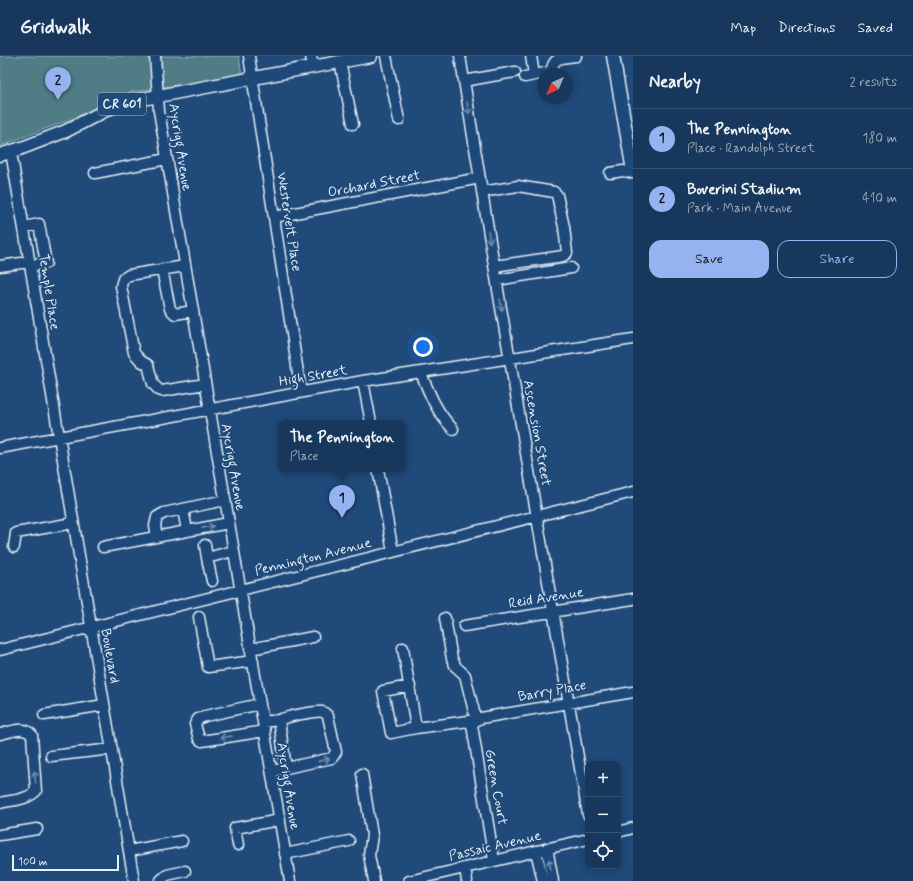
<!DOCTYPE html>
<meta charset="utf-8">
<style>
:root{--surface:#17385c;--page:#244365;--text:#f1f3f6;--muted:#9eacbb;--line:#365272;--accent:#95b2f1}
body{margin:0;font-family:Mynerve,sans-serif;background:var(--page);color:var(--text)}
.controls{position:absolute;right:12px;bottom:12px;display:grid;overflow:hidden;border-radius:8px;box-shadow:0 2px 10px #0003}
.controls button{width:36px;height:36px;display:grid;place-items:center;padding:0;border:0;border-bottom:1px solid var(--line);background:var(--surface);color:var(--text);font:20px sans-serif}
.compass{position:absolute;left:537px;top:12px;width:36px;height:36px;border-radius:50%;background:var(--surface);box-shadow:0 2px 10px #0003;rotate:224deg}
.scale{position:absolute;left:12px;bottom:10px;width:107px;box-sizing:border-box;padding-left:4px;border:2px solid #e8f1f8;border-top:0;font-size:11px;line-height:14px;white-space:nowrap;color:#e8f1f8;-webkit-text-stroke:3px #1f4a7a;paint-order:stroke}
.you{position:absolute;left:423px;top:291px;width:14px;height:14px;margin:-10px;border:3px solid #fff;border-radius:50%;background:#1a73e8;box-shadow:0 0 0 6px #1a73e833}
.badge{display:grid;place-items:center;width:26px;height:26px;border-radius:50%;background:var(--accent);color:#111;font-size:13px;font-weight:700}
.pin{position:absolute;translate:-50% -33px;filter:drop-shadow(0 1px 2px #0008)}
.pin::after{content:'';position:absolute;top:21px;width:14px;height:12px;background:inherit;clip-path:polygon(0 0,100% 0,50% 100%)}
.popup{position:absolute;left:278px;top:364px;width:128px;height:52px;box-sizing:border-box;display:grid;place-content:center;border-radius:8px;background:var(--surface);filter:drop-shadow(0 1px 3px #0005);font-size:13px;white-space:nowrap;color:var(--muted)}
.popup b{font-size:15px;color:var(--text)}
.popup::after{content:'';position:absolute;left:50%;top:100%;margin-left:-8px;border:8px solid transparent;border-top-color:var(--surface)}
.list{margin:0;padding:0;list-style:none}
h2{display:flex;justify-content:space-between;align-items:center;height:52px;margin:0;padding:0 16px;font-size:17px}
h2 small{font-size:13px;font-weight:400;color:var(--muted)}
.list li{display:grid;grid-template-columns:26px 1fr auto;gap:12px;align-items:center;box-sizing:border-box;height:60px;padding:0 16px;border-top:1px solid var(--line)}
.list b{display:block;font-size:15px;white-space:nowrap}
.list p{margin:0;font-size:13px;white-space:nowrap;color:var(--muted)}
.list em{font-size:13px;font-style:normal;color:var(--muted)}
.actions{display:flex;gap:8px;padding:12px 16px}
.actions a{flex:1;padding:9px 0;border:1px solid var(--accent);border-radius:12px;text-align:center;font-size:14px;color:var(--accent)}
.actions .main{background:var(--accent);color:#111}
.icon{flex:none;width:22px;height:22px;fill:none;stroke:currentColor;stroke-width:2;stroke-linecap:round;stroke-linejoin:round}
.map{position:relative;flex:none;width:633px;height:825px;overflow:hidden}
header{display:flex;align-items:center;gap:24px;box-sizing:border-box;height:56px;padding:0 20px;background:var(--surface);border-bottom:1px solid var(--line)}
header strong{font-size:19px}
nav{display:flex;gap:22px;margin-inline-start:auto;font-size:14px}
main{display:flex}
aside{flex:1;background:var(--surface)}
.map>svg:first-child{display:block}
</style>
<header>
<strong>Gridwalk</strong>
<nav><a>Map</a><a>Directions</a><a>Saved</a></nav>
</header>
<main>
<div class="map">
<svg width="633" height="825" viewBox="0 0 633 825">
<rect width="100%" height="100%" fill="#1f4a7a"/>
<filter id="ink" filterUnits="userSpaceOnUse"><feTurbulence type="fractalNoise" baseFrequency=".025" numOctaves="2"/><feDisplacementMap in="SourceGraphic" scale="8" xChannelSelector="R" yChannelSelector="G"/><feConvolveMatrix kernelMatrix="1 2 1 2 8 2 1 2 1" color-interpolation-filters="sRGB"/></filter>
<g filter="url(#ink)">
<!-- green -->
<path fill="#507c85" stroke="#9cb6be" d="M0 0H239L242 19 131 36 101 52 0 90Z"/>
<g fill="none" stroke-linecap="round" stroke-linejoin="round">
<defs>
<path id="minor" d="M155 0 159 55 290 825
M249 0 301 336
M311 0 313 11
M386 0 399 64
M460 0 500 246 588 759
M531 0 534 19
M340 6 353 68
M525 21 550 16C553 12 552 10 554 7 557 1 570 1 576 0
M464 25 515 16
M11 96 134 825
M95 117 167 103
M610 117 623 115 633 117
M482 136 518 130 554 136 557 139 564 171 567 197 563 200 494 210
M274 161 480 122
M24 171 39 168 46 207 30 210
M0 210 29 206
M185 210 129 219 123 223 121 230 134 297 141 305 148 309 153 328 159 334 162 335 205 328
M162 213 170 253 175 258 193 255
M497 224 571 212
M421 317C429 337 437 357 453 373
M363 325 371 367
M0 392 363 325 633 283
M378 413 393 496
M183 453 187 475
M157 481 155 470 157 461 164 457 225 444
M205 489 207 502
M14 491 16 477 73 467
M103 491 229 467
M212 525 207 502 233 495
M199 561 208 611 253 605
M445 562 452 603 456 611 465 619 476 664
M464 570 633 543
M403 592 416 672 476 664 481 662 633 636
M250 593 313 581
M0 594 633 436
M410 630 383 635 391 677 416 672
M260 648 205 660 198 663 195 668 199 683 202 685 265 675
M44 659 104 649
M279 664C285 661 318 654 323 656 325 657 327 659 328 660L336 696 332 702 286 712
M476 664 472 669 494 805
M263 666 279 664 286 712 272 715
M0 678C12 676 23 669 32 679L36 735C27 744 13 744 0 747
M51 700 112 693
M362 718 372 779 369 799 374 825
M618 776 633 772
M0 779 37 773
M238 789 235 772 280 764
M547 792 553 825
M129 795 182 785
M536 795 543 825
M285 798 349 785
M465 812 467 825
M161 824 167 819 185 815
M409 825 588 783"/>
<path id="major" d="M613 0 633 115
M0 99 22 92 66 75 108 53 121 48 137 44 371 0"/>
</defs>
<!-- minor casing -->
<use href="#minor" stroke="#e8f1f8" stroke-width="13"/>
<!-- major casing -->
<use href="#major" stroke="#e8f1f8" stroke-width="15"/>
<!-- minor -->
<use href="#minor" stroke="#1f4a7a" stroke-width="10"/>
<!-- major -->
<use href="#major" stroke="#1f4a7a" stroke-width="12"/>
</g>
<!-- one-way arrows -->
<defs><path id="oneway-shaft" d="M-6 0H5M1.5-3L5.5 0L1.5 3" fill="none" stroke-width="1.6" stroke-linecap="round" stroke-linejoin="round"/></defs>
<g stroke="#6f8dac">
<use href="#oneway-shaft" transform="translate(468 52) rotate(81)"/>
<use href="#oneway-shaft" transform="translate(489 181) rotate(81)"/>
<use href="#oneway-shaft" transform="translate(501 249) rotate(80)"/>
<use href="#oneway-shaft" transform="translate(208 471) rotate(-11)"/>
<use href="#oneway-shaft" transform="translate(226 681) rotate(172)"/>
<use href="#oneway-shaft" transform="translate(324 704) rotate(-13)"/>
<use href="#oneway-shaft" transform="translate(35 721) rotate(-95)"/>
<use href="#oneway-shaft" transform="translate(550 809) rotate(-100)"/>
</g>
</g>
<g text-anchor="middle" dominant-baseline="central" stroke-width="4" stroke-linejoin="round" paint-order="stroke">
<!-- shield labels -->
<rect fill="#1f4a7a" stroke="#acbfd2" stroke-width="1" x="98" y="37" width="48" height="22" rx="3"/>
<g font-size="13" font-weight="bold" fill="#e8f1f8">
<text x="122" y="48">CR 601</text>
</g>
<!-- street labels -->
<g font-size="14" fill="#e8f1f8" stroke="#1f4a7a">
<text transform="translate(180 91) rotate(81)">Aycrigg Avenue</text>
<text transform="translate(374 128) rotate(-11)">Orchard Street</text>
<text transform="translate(289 166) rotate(81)">Westervelt Place</text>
<text transform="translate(49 236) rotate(81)">Temple Place</text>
<text transform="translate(313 320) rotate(-10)">High Street</text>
<text transform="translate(537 377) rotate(80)">Ascension Street</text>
<text transform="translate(233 411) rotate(80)">Aycrigg Avenue</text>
<text transform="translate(313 501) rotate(-14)">Pennington Avenue</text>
<text transform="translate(546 542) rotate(-9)">Reid Avenue</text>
<text transform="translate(110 600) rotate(80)">Boulevard</text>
<text transform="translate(552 635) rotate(-10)">Barry Place</text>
<text transform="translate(288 730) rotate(81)">Aycrigg Avenue</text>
<text transform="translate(496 731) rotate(80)">Green Court</text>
<text transform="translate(495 790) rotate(-13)">Passaic Avenue</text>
</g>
</g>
</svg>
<div class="controls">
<button>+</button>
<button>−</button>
<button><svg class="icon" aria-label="locate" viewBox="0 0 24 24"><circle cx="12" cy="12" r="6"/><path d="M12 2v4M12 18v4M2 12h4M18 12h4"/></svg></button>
</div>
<svg class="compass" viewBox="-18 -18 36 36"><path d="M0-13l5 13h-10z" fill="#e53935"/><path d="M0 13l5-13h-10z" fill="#9eacbb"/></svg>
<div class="scale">100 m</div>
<div class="you"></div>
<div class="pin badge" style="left:342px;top:462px">1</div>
<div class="popup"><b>The Pennington</b>Place</div>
<div class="pin badge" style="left:58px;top:44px">2</div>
</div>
<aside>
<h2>Nearby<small>2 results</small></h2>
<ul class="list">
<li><span class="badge">1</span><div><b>The Pennington</b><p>Place · Randolph Street</p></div><em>180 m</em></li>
<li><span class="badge">2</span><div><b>Boverini Stadium</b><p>Park · Main Avenue</p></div><em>410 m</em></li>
</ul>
<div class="actions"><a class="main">Save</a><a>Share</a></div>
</aside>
</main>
